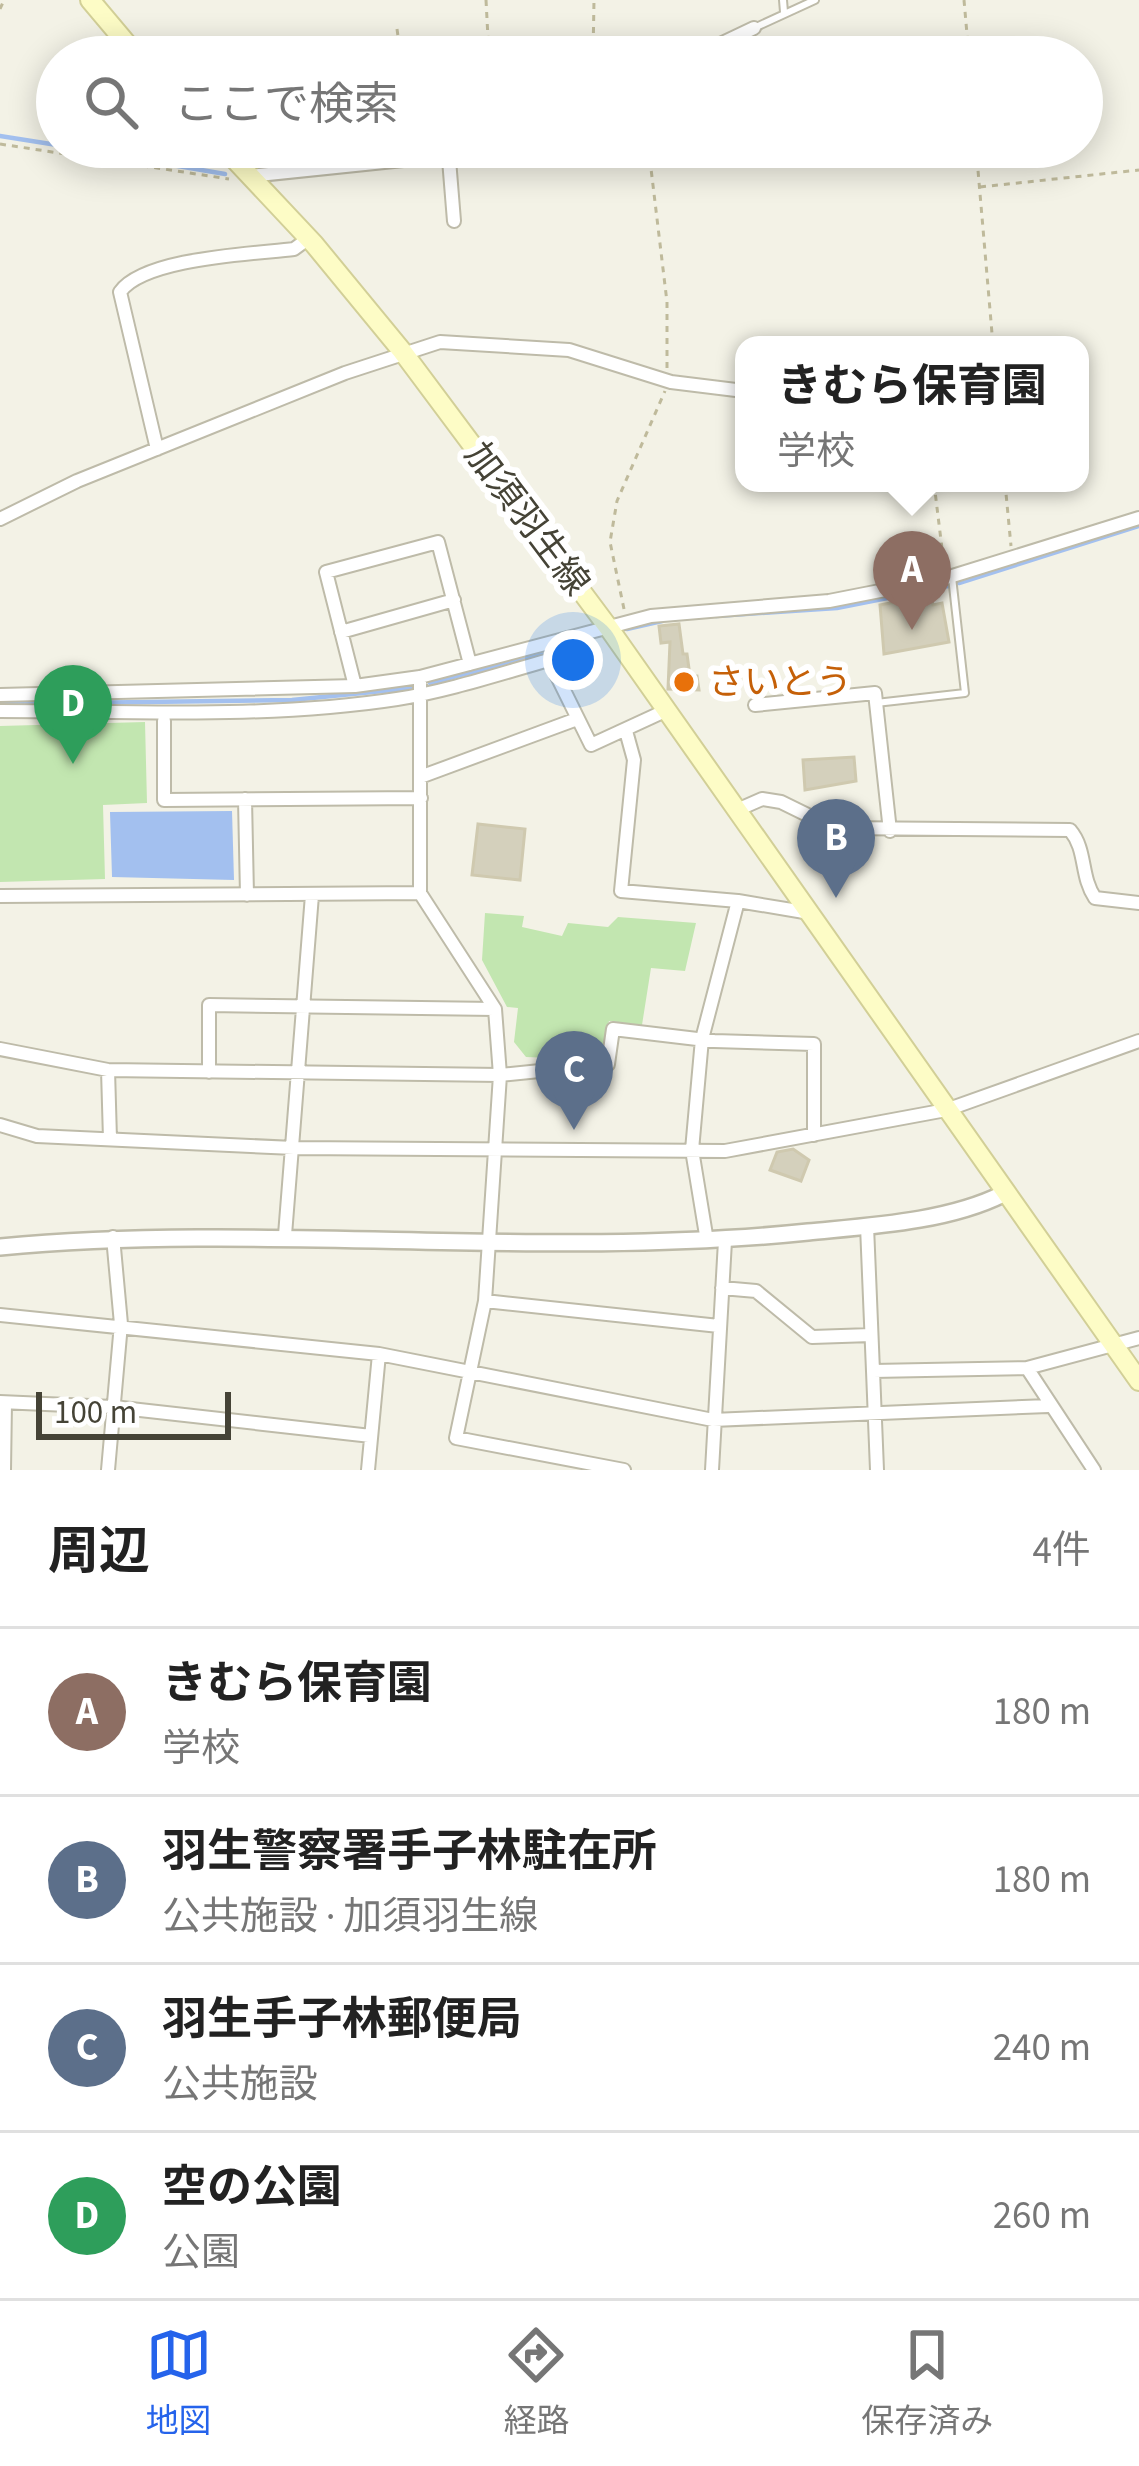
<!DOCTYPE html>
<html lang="ja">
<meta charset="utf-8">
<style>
:root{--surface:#fff;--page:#f6f6f6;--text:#222;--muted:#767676;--line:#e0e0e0;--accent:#2563eb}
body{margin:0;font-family:"Source Sans 3","Noto Sans JP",sans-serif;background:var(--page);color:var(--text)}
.scale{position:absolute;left:36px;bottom:30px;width:195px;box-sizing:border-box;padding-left:12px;border:6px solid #454336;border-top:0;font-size:33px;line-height:42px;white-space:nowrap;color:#454336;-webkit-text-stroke:9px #fff;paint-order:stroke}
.you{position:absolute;left:573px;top:660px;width:42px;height:42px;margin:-30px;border:9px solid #fff;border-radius:50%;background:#1a73e8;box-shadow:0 0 0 18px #1a73e833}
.badge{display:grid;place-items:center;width:78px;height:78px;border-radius:50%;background:var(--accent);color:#fff;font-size:39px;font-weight:700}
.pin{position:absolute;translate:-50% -99px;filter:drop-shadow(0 3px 6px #0008)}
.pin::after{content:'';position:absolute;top:63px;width:42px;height:36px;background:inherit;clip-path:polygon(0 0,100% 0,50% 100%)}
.popup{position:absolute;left:735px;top:336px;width:354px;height:156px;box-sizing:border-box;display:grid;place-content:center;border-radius:24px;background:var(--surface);filter:drop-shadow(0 3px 9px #0005);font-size:39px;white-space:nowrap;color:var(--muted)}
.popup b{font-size:45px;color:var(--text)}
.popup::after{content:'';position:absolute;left:50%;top:100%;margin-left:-24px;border:24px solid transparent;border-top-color:var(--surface)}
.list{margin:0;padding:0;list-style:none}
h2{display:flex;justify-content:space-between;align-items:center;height:156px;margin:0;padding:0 48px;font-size:51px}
h2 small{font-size:39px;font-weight:400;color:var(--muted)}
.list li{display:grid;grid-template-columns:78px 1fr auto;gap:36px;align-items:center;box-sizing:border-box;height:168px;padding:0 48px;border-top:3px solid var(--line)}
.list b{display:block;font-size:45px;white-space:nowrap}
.list p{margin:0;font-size:39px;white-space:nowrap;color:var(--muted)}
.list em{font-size:39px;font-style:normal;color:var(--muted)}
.icon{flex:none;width:66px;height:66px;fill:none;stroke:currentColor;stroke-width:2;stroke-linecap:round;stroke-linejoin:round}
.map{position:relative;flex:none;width:1139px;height:1470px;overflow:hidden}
.search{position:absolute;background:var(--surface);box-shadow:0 6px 30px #0003;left:36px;right:36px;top:36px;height:132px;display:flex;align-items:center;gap:30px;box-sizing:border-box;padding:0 42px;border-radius:66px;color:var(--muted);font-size:45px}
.sheet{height:828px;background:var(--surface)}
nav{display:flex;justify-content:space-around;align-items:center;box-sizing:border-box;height:168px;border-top:3px solid var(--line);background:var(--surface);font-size:33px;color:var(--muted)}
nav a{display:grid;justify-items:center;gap:6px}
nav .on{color:var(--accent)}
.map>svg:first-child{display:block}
</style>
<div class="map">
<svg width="1139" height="1470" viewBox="0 0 1139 1470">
<rect width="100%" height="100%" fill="#f3f2e6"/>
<!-- green -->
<path fill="#c2e6b0" d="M145 722 147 803 103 805 105 879 0 882V726Z
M485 913 524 916 522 927 562 936 568 923 608 927 618 917 696 923 685 971 651 968 642 1025 609 1021 599 1060 526 1057 514 1042 518 1008 507 1007 482 960Z"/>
<!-- water -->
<path fill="#a3c0ef" d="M232 811 234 880 112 877 110 812Z"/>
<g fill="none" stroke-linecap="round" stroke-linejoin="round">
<!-- stream -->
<path stroke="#a3c0ef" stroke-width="4.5" d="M0 136 57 145
M66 147 225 174
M959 583 1139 526
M716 616 837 608 948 586
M627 629 662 621
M430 683 541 654
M0 704 292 700 413 688"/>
</g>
<!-- building -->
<path fill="#d4d0bc" stroke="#cfc9af" stroke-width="3" d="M931 595 933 605 942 603 949 642 884 654 880 605Z
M679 624 683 654H687L690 676H697L699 690 668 689 670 642 661 643 659 626Z
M854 757 856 781 805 790 803 760Z
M478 824 525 829 520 880 472 875Z
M793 1149 809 1160 801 1181 770 1170 777 1152Z"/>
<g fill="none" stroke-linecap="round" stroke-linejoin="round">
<defs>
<path id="service" d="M783 0 784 12
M754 28 815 0
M876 703 965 693 952 577"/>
<path id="minor" d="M693 57 754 28
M448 147 454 221
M250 176 413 159 447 147
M157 449 120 292C144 258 252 254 294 249L309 238
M0 519 77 481 345 373 440 342 569 350 671 382 744 391
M341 632 454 600
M420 677V893L495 1009 500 1075 485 1301 456 1438 624 1470
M355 686 326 572 438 542 470 664
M0 695 355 686 420 677 651 616 829 601 946 578 1139 518
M755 705 875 693 890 831
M0 711C131 711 267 719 397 699 448 691 499 674 549 660L591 745 667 710
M164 721V800L421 798
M626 731 634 760 621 891 738 901
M420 777 577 719
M245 799 247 895
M737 810 762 799 781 802 834 828 1070 830C1087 850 1080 876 1095 898L1139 903
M0 896 420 893
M0 1049 108 1070 500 1075 608 1064 613 1029 714 1041 814 1044V1135
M108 1070 110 1139
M209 1072V1005L495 1009
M0 1125 37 1136 294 1148 725 1151 946 1110 1139 1041
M867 1226 873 1371 1027 1368 1139 1338
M285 1235 312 895
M707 1241 692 1150 702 1039 738 901 810 913
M722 1288 756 1291 812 1337 871 1335
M485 1301 719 1326
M0 1315 379 1354 713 1420 1048 1406
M1027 1368 1094 1470
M873 1371 877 1470
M0 1402 113 1407 371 1436
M4 1470 5 1403
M108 1470 121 1324 113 1237
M368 1470 379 1354
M712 1470 725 1241"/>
<path id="tertiary" d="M0 1247C269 1222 539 1260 808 1232 869 1226 947 1222 1003 1194"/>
<path id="secondary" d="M90 0 138 57
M223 147 314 244 402 351 608 627 1139 1381"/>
</defs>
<!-- service casing -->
<use href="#service" stroke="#bebba9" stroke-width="10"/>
<!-- minor casing -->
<use href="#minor" stroke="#bebba9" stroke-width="16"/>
<!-- tertiary casing -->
<use href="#tertiary" stroke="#bebba9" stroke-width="20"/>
<!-- secondary casing -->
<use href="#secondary" stroke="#d2cf97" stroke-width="22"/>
<!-- path -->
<path stroke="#bfba9b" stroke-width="3" stroke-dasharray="6 6" stroke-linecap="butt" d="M486 0 489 57
M964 0 969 57
M0 9 4 0
M397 29 401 57
M593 57 594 0
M0 144 229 179
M605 147 608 158 649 152 667 302V369
M976 147 993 345
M980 187 1139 170
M934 483 944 565
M1005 483 1011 546
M624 609 610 542 617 501 665 391"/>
<!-- service -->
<use href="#service" stroke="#fff" stroke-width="6"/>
<!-- minor -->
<use href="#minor" stroke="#fff" stroke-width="12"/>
<!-- tertiary -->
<use href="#tertiary" stroke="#fff" stroke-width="15"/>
<!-- secondary -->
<use href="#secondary" stroke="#fdfcc6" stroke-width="18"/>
</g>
<!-- markers -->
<circle fill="#e8710a" stroke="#fff" stroke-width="4.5" cx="684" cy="682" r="12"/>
<g text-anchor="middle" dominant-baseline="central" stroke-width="12" stroke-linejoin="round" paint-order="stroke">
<!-- street labels -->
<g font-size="36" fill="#454336" stroke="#fff">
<text transform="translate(527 519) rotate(53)">加須羽生線</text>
</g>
<!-- food labels -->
<g font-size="36" fill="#c56008" stroke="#fff" text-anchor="start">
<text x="708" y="682">さいとう</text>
</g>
</g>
</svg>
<div class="scale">100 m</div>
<div class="you"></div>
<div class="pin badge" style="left:912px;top:630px;background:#8d6e63">A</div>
<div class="popup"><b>きむら保育園</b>学校</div>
<div class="pin badge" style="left:836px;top:898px;background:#5c6f8a">B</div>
<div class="pin badge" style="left:574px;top:1130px;background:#5c6f8a">C</div>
<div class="pin badge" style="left:73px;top:764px;background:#2e9e5b">D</div>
<div class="search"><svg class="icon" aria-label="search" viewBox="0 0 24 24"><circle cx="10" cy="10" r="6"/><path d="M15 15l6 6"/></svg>ここで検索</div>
</div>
<section class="sheet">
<h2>周辺<small>4件</small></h2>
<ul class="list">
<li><span class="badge" style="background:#8d6e63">A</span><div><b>きむら保育園</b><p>学校</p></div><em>180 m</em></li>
<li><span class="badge" style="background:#5c6f8a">B</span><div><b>羽生警察署手子林駐在所</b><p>公共施設 · 加須羽生線</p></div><em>180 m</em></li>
<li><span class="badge" style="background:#5c6f8a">C</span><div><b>羽生手子林郵便局</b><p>公共施設</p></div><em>240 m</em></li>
<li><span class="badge" style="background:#2e9e5b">D</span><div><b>空の公園</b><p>公園</p></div><em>260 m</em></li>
</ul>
</section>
<nav>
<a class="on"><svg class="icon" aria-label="map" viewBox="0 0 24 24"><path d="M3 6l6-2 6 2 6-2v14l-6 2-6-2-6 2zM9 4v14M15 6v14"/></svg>地図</a>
<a><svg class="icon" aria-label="directions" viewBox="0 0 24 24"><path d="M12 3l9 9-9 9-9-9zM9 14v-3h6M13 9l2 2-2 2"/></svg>経路</a>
<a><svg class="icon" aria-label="saved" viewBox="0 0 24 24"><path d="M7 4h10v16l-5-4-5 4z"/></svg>保存済み</a>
</nav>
